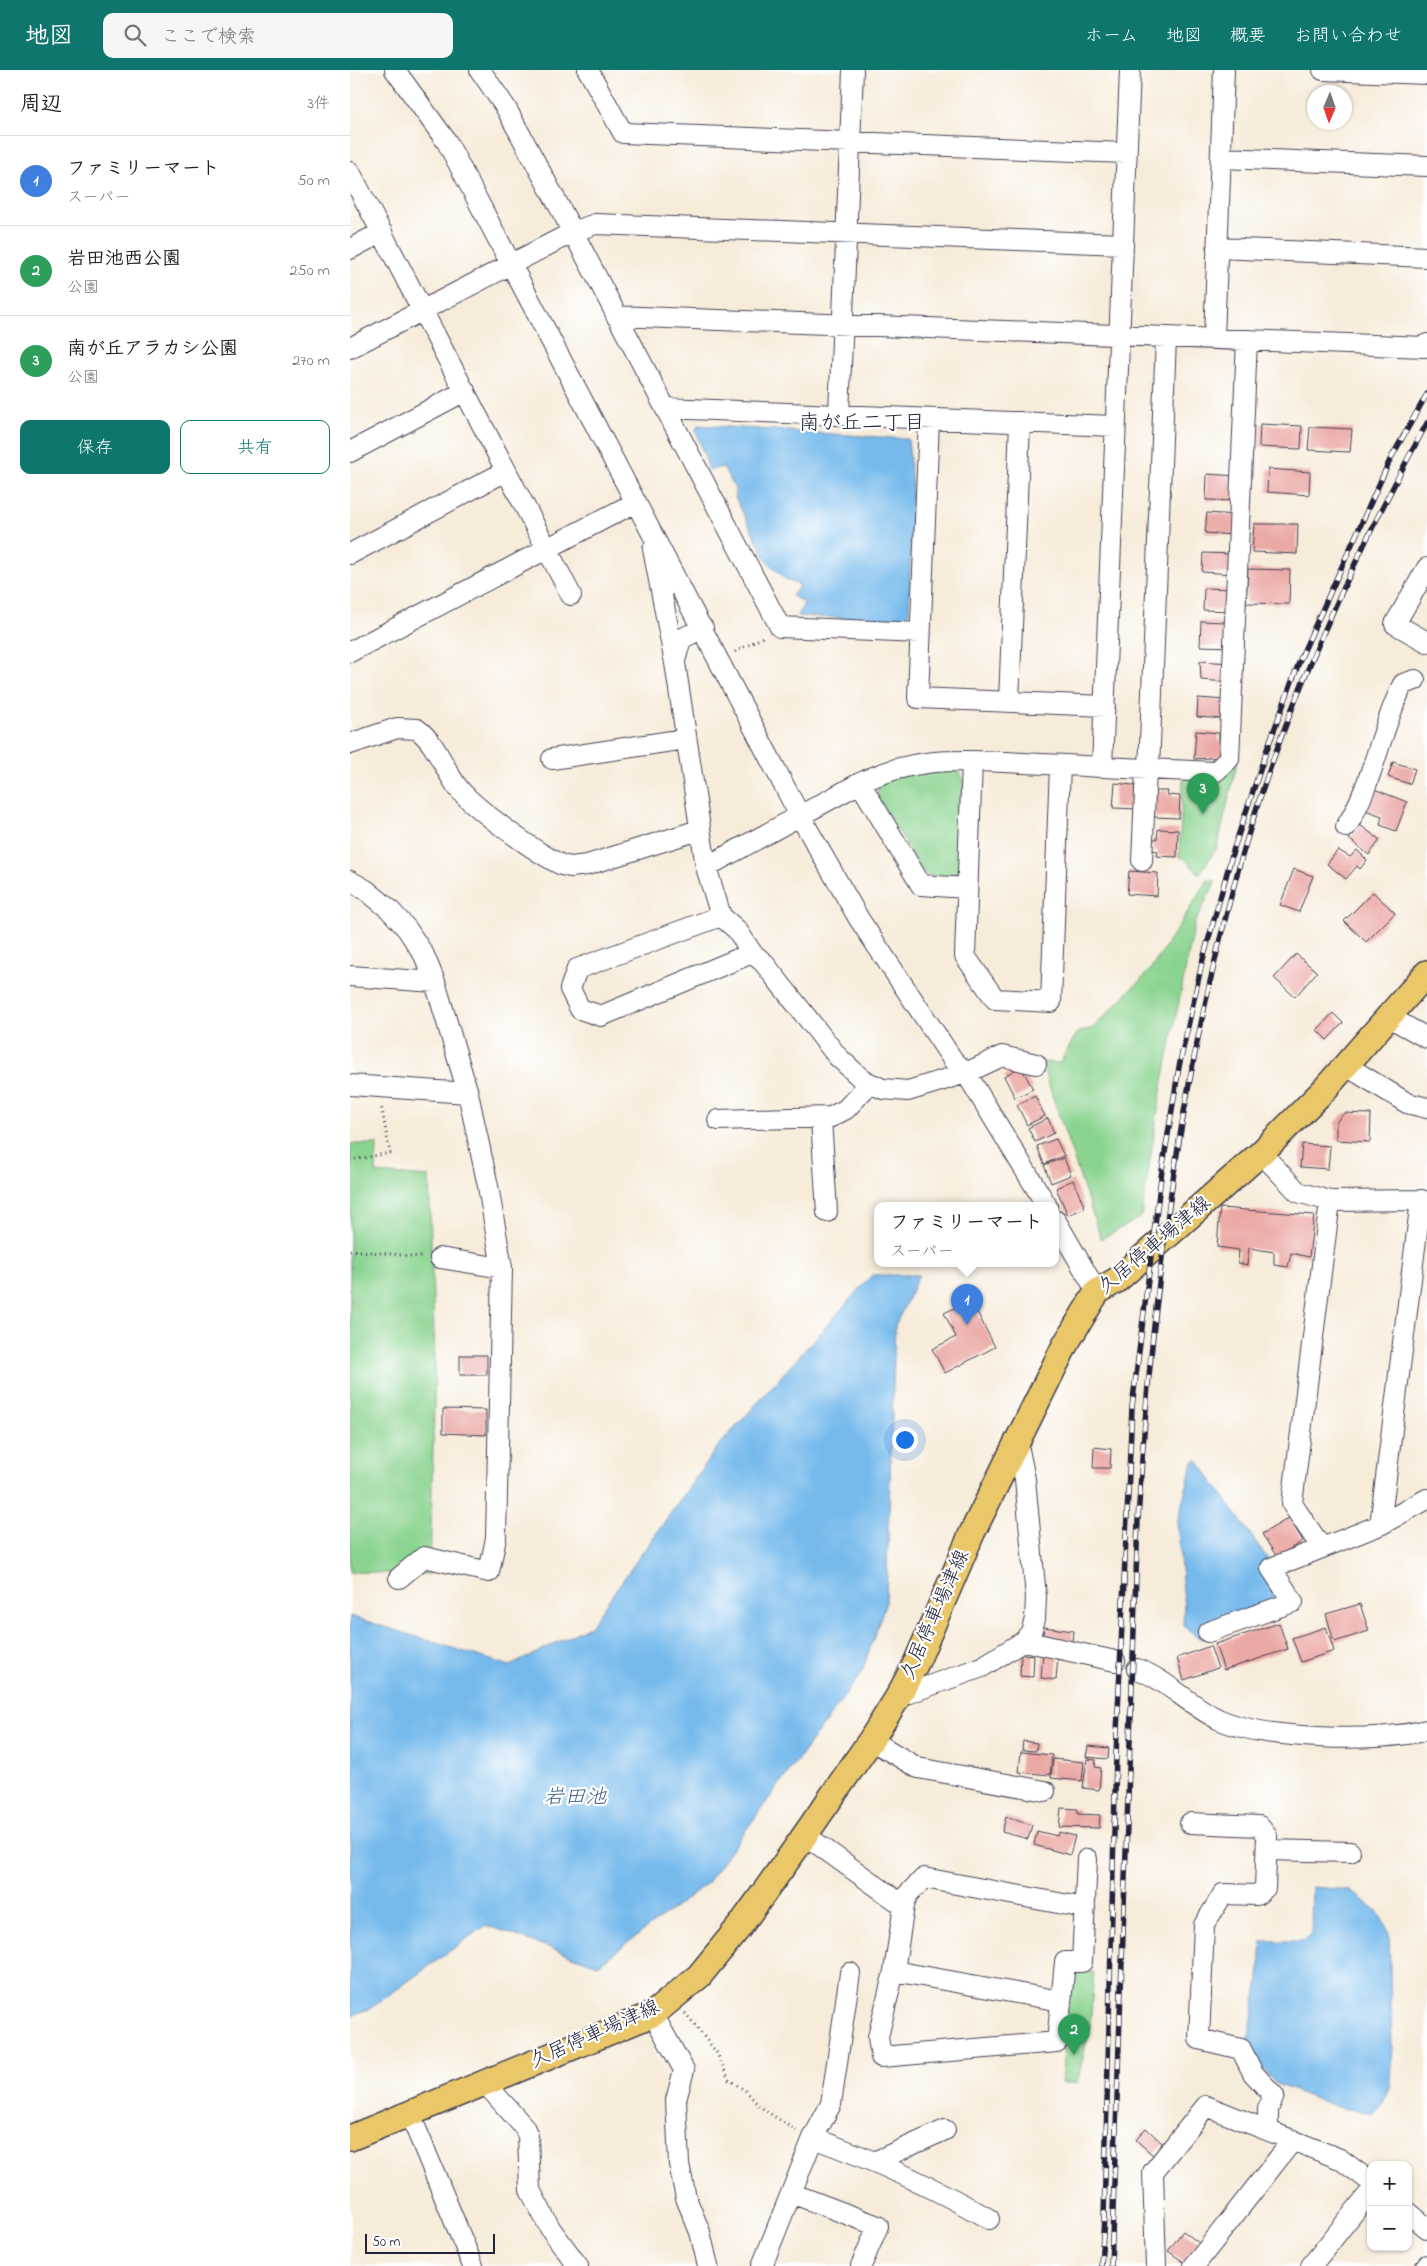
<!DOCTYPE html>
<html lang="ja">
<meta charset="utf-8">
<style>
:root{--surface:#fff;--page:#f6f6f6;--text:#222;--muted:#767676;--line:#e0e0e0;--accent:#0f766e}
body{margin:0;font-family:"Indie Flower","Klee One",sans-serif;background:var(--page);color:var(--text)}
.controls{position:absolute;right:15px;bottom:15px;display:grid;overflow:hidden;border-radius:10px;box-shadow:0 1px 4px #0004}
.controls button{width:45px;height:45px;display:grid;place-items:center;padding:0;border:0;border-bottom:1px solid var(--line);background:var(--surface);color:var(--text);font:25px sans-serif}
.compass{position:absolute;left:957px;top:15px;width:45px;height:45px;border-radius:50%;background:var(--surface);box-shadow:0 1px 4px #0004;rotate:182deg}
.scale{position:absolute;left:15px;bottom:12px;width:130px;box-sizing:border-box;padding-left:5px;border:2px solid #22223b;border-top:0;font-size:14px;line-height:18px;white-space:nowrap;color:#22223b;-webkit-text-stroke:4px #fff;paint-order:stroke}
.you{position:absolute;left:554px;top:1369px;width:18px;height:18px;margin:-12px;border:4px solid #fff;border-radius:50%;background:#1a73e8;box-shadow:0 0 0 8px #1a73e833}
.badge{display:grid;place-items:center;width:32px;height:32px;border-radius:50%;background:var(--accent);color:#fff;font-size:16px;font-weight:700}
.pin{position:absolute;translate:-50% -41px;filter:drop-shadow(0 1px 2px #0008)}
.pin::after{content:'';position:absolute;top:26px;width:18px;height:15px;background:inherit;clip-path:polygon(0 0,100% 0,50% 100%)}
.popup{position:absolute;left:524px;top:1132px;width:185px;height:65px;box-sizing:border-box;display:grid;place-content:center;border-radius:10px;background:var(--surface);filter:drop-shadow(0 1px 4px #0005);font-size:16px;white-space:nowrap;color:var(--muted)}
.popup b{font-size:19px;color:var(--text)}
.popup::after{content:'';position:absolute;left:50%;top:100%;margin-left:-10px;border:10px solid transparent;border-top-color:var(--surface)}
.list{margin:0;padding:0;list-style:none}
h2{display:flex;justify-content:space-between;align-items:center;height:65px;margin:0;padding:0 20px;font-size:21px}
h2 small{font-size:16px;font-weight:400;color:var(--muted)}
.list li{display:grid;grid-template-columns:32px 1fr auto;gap:15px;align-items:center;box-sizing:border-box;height:90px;padding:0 20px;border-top:1px solid var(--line)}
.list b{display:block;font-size:19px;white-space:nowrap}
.list p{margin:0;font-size:16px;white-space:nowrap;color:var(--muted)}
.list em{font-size:16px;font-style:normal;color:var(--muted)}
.actions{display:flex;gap:10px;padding:15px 20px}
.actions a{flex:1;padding:11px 0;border:1px solid var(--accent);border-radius:10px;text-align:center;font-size:18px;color:var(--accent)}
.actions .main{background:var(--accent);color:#fff}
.icon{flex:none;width:28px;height:28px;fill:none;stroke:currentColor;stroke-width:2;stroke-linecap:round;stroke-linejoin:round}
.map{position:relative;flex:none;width:1077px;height:2196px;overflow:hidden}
header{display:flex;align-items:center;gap:30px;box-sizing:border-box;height:70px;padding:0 25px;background:var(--accent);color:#fff}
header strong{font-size:24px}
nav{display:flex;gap:28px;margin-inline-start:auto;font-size:18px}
.search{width:350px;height:45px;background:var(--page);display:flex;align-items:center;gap:12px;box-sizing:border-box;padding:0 18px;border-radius:10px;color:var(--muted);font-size:19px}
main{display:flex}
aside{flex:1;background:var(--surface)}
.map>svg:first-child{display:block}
</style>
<header>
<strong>地図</strong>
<div class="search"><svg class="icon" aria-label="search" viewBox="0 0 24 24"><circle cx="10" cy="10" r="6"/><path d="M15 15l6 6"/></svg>ここで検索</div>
<nav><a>ホーム</a><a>地図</a><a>概要</a><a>お問い合わせ</a></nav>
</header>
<main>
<aside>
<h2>周辺<small>3件</small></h2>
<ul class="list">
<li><span class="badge" style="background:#3f7fe0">1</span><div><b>ファミリーマート</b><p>スーパー</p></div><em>50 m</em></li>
<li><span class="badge" style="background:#2e9e5b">2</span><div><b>岩田池西公園</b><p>公園</p></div><em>250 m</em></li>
<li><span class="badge" style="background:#2e9e5b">3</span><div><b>南が丘アラカシ公園</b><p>公園</p></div><em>270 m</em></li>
</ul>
<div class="actions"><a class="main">保存</a><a>共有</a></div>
</aside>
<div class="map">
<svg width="1077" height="2196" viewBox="0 0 1077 2196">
<rect width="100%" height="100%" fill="#fff"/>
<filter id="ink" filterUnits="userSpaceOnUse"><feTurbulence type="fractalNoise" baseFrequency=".02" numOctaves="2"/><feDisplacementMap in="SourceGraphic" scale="10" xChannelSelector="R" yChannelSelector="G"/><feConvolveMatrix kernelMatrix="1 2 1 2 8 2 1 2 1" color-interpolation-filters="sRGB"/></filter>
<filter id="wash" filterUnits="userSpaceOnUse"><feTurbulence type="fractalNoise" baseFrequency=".0096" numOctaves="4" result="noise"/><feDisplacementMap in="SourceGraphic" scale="20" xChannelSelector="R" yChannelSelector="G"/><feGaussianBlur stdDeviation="1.12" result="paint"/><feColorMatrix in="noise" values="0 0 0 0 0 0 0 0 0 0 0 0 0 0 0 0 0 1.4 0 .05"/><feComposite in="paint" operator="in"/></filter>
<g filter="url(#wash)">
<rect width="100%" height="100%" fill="#f7ecda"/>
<!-- green -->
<path fill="#8bd490" stroke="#567b66" d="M887 693 867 778 849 804 834 788 829 787 833 709 869 710Z
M605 698 614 709 610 800 601 808 583 807 572 801 526 724 531 712 562 703Z
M858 810 866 811 845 852 811 1021 791 1147 751 1169 691 992 710 993 727 963 743 958 801 899Z
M0 1074H27L26 1103 79 1107 85 1292 80 1504 0 1502Z
M727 1902H744L740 1957 727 2013H711L720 1909Z"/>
<!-- water -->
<path fill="#76baec" stroke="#4c6e94" d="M348 355 558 369 562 417 559 543 551 551 448 546 454 533 442 526 450 515 436 510 417 491 385 427V419L373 397 359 400 346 361Z
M522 1205H569L545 1256 536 1532 511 1604 356 1814 248 1895 136 1855 21 1938 0 1946V1546L160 1596 240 1556 367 1378Z
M847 1389 920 1492 935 1525 851 1569 833 1556 834 1533 827 1452 843 1392Z
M962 1817 1000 1820 1028 1842 1039 1862 1042 1976 1040 2014 1034 2031 1024 2043 990 2038 926 2014 911 1997 898 1972 909 1909 912 1871H953L961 1863Z"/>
<g id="blocks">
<!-- building -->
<path fill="#eba9a5" d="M910 354 952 356 951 379 909 377Z
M960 357 1002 359 1000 382 958 380Z
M918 399 960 402 959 425 917 422Z
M857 404 887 406 886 431 856 430Z
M857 443 886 445 884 465 855 463Z
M904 454H948L947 484 902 482Z
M853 483 885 484 883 504 852 502Z
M898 499 940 500 939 534 896 533Z
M854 518 884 519 883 541 853 540Z
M851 551 875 552 881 577 850 576Z
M850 591 880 593 878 612 851 610Z
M848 628 876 630 875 649 847 647Z
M846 661 869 663V672L875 674 874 687 844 689Z
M1043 692 1065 699 1060 714 1038 707Z
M765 713 791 716 788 739 763 738Z
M1024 719 1057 732 1046 761 1030 755 1032 746 1015 740Z
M805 721H818L817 725 830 726 829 748 804 747Z
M1010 755 1030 770 1019 785 999 769Z
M808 759 828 760 827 787 807 786 808 781 802 780V769H807Z
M988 780 1000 787 1007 780 1017 790 1010 799 1007 796 996 809 977 794Z
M944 799 963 806 949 842 930 835Z
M779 801 808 803 807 826 777 824Z
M1023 822 1045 843 1016 872 994 851Z
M946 884 967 902 945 927 924 908Z
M983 943 993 953 977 970 967 960Z
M671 997 683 1019 665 1028 654 1006Z
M685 1026 695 1046 677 1055 667 1035Z
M994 1043 1021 1044 1020 1072 986 1070V1052Z
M698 1048 704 1063 685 1072 678 1058Z
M706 1069 714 1086 694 1094 687 1076Z
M952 1074 980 1076 978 1099 950 1097Z
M714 1088 721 1105 701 1113 694 1095Z
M723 1110 735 1138 718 1145 706 1118Z
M870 1138 964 1145 959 1187 941 1183 938 1197 924 1195V1182L899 1178 897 1195 888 1193 889 1180 867 1177Z
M621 1230 645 1277 595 1303 582 1279 606 1267 594 1243Z
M110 1285H137V1305H110Z
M93 1339 136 1340V1365L93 1363Z
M744 1377 761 1379 760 1398H743Z
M939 1448 953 1471 927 1487 912 1464Z
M1010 1534 1019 1561 984 1572 976 1544Z
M929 1553 938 1579 874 1600 865 1574Z
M694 1557 723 1561 722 1573 692 1570Z
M976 1557 984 1581 951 1592 942 1568Z
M860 1576 868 1598 834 1610 827 1588Z
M671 1584 684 1585 683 1607 670 1606Z
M693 1584 708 1585 706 1610 691 1608Z
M673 1671 687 1673 686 1681 672 1680Z
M738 1676 759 1678 758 1689 736 1687Z
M671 1682 702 1685 700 1705 669 1702Z
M703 1689 734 1692 732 1711 701 1708Z
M737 1689 746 1690 745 1697 751 1698 749 1720 733 1718Z
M711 1738 728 1739V1744L750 1745 749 1758 709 1757Z
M656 1747 682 1755 678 1769 652 1762Z
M687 1761 707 1766 709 1762 725 1766 720 1785 684 1775Z
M796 2058 813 2074 803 2085 786 2070Z
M833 2161 853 2176 838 2195 818 2181Z"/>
</g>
</g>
<g filter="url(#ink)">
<use href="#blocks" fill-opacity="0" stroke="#424053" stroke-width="1"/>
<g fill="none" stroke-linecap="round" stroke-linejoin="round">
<defs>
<path id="minor" d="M45 0 97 72 450 746 509 849 603 990 616 1003 697 1136
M130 0 156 38 223 162 430 557 570 563
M238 0 273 63 776 83
M973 0 1077 4
M871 88 1077 96
M0 102 221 525
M867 178 1077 187
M0 179 32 162
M266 246 1075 277 1077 274
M864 269 874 0
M0 278 223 162 245 154 772 174
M315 338 764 356
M489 344 503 0
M579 349 568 628 755 636
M0 382 115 321
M303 479 325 593 356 797 371 846 387 860 402 883 413 892 488 987 513 1010 533 1019 558 1021 616 1003 652 986 686 994
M0 484 156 401
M1077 498 1045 554 1077 572
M0 582 286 432
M325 591 331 569 353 558
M659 632 670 352
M0 674 47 658 67 659C85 672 93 696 106 715 120 736 188 784 212 795L221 797 237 795 349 760
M202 689 335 669
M622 691 615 886 645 929 701 932 710 695
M752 697 865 702 879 689 897 270
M799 699 816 268
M510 713 571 815 617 818
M996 757C1023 714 1030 660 1053 614L1065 610
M792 791 796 699
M356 797 510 713C560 688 602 690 656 692 688 694 720 695 752 697L780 0
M0 811 16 820 39 839 57 859 74 885 85 912 118 1023 138 1116 152 1198 146 1468 139 1502 74 1487 49 1508
M371 846 227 899 220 919 230 939 251 946 402 883
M0 906 85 912
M1039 947 1077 968
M995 995 1057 1033 1077 1038
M0 1015 118 1023
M471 1049 477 1142
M368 1050 481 1047 496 1039 520 1013
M911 1083 948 1122 980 1131 1071 1130 1077 1132
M980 1131 942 1434 972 1478 1030 1455 1077 1429
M706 1151 747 1222
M90 1188 152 1198
M667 1370 675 1409 686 1527 685 1549 681 1562 674 1571
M1030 1455 1071 1130
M858 1562 943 1532 921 1498 972 1478
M787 1599C817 1610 839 1635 868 1649 915 1670 1028 1673 1077 1660
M548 1627 632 1597 674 1571 765 1591
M521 1670 568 1698 695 1721
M840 1753 909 1756 917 1766 915 1818 907 1825 873 1824 854 1855 849 1969 891 1979 903 2003 924 2026 918 2039V2059
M455 1765 554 1836 544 1901 528 1967 531 1987 707 1972 715 1892H732L737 1789
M917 1780 1000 1782
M554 1836 558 1824 574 1808 735 1838
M544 1901 711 1931
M303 1944 334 2000 326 2030 329 2094 336 2128 350 2162 358 2196
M135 2013 174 2057 178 2066 180 2120 200 2158 228 2196
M60 2044 123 2196
M463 2068C524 2090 582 2116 639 2149
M526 2091 595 2060
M441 2123 528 2156 511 2196
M1058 2142 1077 2158
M412 2196 463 2068 481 2034 500 1903
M806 2196 803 2102 856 2036 990 2089 1021 2112
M844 2196 943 2070
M961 2196 1021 2121
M1076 2196 1077 2195"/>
<path id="major" d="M0 2068 303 1944 349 1906 390 1856 446 1778 521 1670 548 1627 567 1591 622 1463 715 1275 747 1222 767 1210 911 1083 974 1020 1077 903"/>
</defs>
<!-- minor casing -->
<use href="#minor" stroke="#424053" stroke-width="22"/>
<!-- major casing -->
<use href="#major" stroke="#424053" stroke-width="28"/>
<!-- path -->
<path stroke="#424053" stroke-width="3" stroke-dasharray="1 4" stroke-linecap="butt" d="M385 582 415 566
M0 1090 40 1083 31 1035
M0 1180 72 1187
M335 1943 367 1983 379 2010 396 2021 409 2036 446 2061"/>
<!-- minor -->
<use href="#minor" stroke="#fff" stroke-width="20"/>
<!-- major -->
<use href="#major" stroke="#eac769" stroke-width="25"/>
<defs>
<path id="rail" d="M751 2196 754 2148 766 1685 782 1337 811 1107 829 997 852 893 883 781 916 682 951 587 1040 390 1077 324
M761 2196 788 1450C801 1227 831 1001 892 786 935 636 1002 490 1077 353"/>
</defs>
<!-- rail casing -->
<use href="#rail" stroke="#22223b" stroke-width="5.5"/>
<!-- rail -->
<use href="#rail" stroke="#fff" stroke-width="4" stroke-dasharray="11" stroke-linecap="butt"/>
</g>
</g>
<g text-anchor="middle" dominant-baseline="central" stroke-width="4.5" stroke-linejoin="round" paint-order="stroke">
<!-- street labels -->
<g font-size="20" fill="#22223b" stroke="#fff">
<text transform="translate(805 1176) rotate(-40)">久居停車場津線</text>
<text transform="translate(586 1545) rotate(-66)">久居停車場津線</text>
<text transform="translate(245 1965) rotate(-24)">久居停車場津線</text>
</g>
<!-- neighbourhood labels -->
<g font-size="21" fill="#22223b" stroke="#fff">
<text x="512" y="354">南が丘二丁目</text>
</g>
<!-- water labels -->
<g font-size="21" font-style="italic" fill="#445f82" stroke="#fff">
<text x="225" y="1728">岩田池</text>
</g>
</g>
</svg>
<div class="controls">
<button>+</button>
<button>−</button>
</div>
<svg class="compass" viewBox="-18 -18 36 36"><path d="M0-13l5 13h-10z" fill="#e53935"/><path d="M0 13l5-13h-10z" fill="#767676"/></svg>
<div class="scale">50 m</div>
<div class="you"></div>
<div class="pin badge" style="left:617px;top:1255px;background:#3f7fe0">1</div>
<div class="popup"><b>ファミリーマート</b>スーパー</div>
<div class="pin badge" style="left:724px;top:1985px;background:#2e9e5b">2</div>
<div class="pin badge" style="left:853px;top:744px;background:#2e9e5b">3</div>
</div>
</main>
